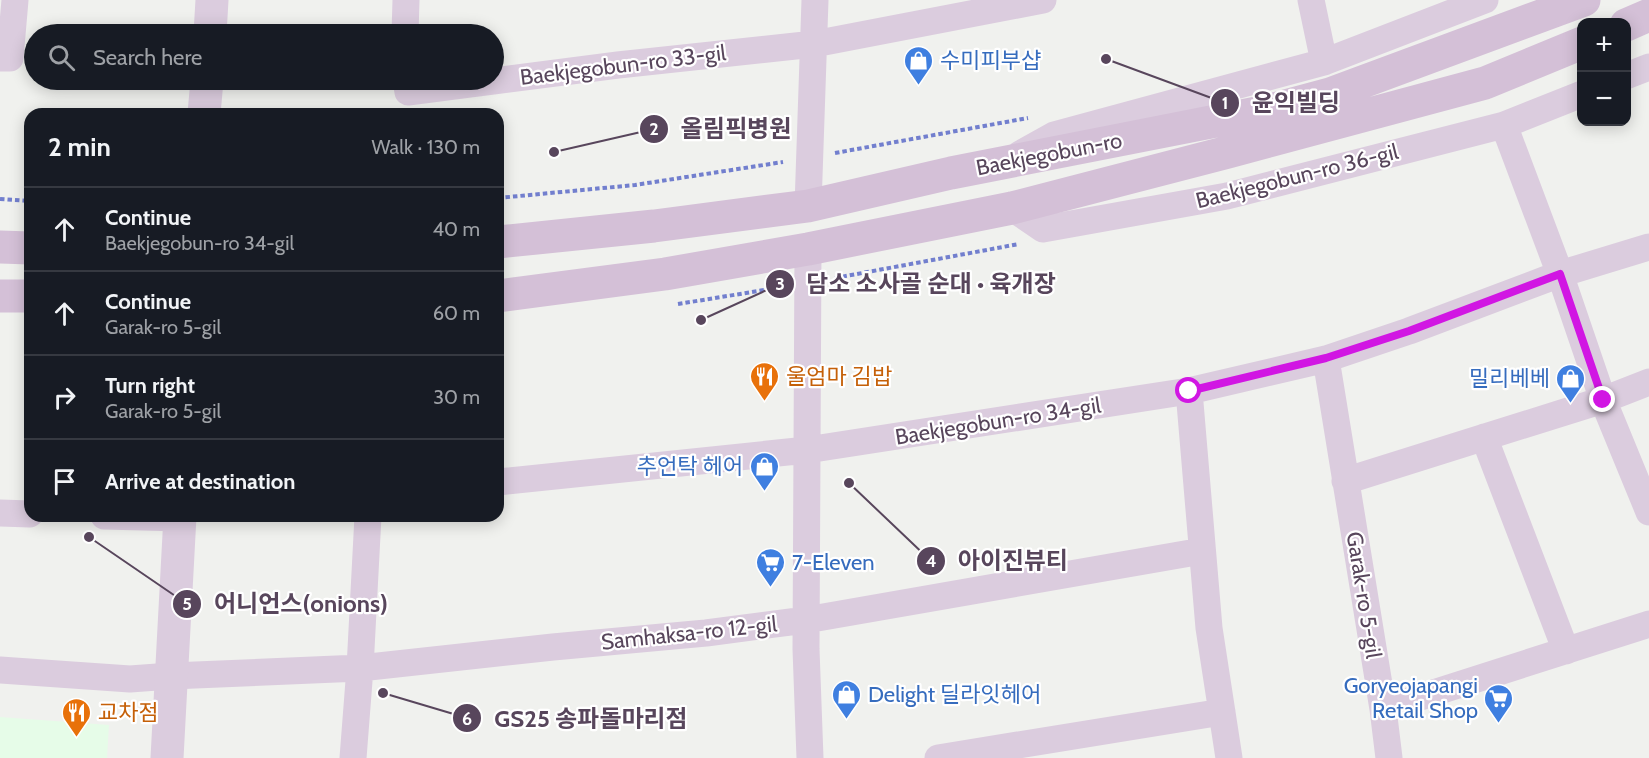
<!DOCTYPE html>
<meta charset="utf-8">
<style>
:root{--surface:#171b24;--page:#20242c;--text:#f1f3f6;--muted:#9ea1a6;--line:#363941}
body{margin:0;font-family:Cabin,"Noto Sans KR",sans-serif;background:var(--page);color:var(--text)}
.controls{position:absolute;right:18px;top:18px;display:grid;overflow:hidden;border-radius:12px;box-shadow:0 3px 15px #0003}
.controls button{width:54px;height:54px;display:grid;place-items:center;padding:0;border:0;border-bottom:2px solid var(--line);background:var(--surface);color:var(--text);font:30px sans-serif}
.stop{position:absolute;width:18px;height:18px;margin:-14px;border:4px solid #d116e3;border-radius:50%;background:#fff}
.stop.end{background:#d116e3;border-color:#fff;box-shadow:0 2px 6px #0008}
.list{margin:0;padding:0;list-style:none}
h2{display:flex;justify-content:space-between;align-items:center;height:78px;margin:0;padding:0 24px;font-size:26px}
h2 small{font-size:20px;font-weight:400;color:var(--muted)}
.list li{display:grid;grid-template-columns:39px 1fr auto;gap:18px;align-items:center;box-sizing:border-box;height:84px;padding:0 24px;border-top:2px solid var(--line)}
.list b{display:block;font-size:22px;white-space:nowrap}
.list p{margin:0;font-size:20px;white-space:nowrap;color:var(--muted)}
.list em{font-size:20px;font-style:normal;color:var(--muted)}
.icon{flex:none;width:33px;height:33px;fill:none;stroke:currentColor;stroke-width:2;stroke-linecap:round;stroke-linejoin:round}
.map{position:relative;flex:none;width:1649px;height:758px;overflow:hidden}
.search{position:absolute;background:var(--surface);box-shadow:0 3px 15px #0003;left:24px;top:24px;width:480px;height:66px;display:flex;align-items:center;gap:15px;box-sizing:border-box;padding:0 21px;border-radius:33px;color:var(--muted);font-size:22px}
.panel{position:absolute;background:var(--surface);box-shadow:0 3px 15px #0003;left:24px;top:108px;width:480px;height:414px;border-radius:18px}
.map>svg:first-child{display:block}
</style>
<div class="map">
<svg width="1649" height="758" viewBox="0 0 1649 758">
<rect width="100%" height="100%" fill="#f0f1ee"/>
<!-- commercial -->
<path fill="#e6fce8" d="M0 717 109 725 107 758H0Z"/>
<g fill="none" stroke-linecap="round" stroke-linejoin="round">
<!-- path -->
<path stroke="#727fce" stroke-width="4" stroke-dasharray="4.5 3" stroke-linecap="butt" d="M835 153 1028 118
M498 198 635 185 783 162
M0 199 30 201
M835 278 1019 244
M678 304 783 287"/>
<!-- minor -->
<path stroke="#dbccde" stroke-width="27" d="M1311 0 1324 62
M405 34 406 0
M0 58H10L15 0
M1626 76 1649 67
M406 80 408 92 618 65 814 44 1043 0
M1504 125 1560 274 1603 400 1649 512
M1020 154 1054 135 1324 62 1485 0
M808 206 815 0
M1012 208 1043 229 1227 196 1504 125 1582 94
M808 249 806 649 810 758
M1326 359 1383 709 1389 758
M1189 391 1209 628 1229 758
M1484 437 1566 651
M1345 481 1603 400 1649 382
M498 482 807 450 1189 391 1326 359 1409 331 1560 274 1649 247
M0 513 30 514
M104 516 180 518
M0 670 130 679 171 676 360 668 553 647 706 633 806 620 1202 551
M1383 709 1649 624
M353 758 360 668 368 516
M938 758 1222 712"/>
<!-- tertiary -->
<path stroke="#dbccde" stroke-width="33" d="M210 34 212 0
M204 114 207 80
M167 758 180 516"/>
<!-- secondary -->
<path stroke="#d4c0d7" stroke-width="33" d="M1626 25 1649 15
M498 242 654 226 808 206 951 173 1267 111 1330 94 1584 0
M0 247 30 248
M0 296H30
M498 296 665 274 808 249 1012 208 1228 152 1485 83 1582 43"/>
</g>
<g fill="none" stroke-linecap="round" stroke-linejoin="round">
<!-- route -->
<path stroke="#d116e3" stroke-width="8" d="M1189 391 1326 358 1409 331 1560 274 1603 400"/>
</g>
<!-- icons -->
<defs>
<symbol id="shop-pin" viewBox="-11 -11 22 30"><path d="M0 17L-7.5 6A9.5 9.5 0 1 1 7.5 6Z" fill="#3f7fe0" stroke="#fff"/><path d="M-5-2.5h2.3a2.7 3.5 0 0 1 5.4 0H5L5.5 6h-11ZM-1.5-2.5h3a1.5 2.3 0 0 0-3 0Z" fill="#fff"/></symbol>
<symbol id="restaurant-pin" viewBox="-11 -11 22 30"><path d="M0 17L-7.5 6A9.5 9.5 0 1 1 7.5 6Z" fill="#e8710a" stroke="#fff"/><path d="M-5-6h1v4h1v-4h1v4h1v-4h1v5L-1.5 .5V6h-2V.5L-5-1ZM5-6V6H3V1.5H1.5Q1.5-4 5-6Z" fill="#fff"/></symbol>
<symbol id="supermarket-pin" viewBox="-11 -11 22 30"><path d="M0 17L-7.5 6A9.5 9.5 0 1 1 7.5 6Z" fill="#3f7fe0" stroke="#fff"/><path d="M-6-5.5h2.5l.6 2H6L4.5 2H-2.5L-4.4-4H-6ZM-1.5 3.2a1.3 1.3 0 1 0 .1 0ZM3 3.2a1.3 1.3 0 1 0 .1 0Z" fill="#fff"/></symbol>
</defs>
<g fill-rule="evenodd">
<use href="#shop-pin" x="902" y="44" width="33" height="45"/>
<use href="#restaurant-pin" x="748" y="360" width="33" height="45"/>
<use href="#shop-pin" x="1554" y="362" width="33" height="45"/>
<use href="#shop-pin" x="748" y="450" width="33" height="45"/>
<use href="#supermarket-pin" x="754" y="546" width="33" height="45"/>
<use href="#shop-pin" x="830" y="678" width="33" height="45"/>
<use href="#supermarket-pin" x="1482" y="682" width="33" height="45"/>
<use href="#restaurant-pin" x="60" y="696" width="33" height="45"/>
</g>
<g text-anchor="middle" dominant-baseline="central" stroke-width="4.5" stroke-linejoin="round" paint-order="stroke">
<!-- shop labels -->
<g font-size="22" fill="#366cbe" stroke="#fff" text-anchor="start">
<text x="940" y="60">수미피부샵</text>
<text x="1550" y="378" text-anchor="end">밀리베베</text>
<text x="743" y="466" text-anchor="end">추언탁 헤어</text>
<text x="792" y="562">7-Eleven</text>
<text x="1478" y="685" text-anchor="end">Goryeojapangi<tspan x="1478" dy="25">Retail Shop</tspan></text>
<text x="868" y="694">Delight 딜라잇헤어</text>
</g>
<!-- street labels -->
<g font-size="22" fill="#58465c" stroke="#fff">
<text transform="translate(623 65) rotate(-7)">Baekjegobun-ro 33-gil</text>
<text transform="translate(1049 154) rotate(-11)">Baekjegobun-ro</text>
<text transform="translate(1297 176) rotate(-14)">Baekjegobun-ro 36-gil</text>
<text transform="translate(998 421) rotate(-9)">Baekjegobun-ro 34-gil</text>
<text transform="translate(1364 595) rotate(81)">Garak-ro 5-gil</text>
<text transform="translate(689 633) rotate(-6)">Samhaksa-ro 12-gil</text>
</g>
<!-- food labels -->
<g font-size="22" fill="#c56008" stroke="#fff" text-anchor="start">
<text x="786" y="376">울엄마 김밥</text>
<text x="98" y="712">교차점</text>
</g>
</g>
<!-- callouts -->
<path fill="none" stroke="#58465c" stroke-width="2" d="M1106 59L1225 103M554 152L654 129M701 320L780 284M849 483L931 561M89 537L187 604M383 693L467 718"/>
<g fill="#58465c" stroke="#fff" stroke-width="2">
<circle cx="1106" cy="59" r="6"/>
<circle cx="554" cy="152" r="6"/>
<circle cx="701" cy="320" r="6"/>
<circle cx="849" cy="483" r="6"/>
<circle cx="89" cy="537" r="6"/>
<circle cx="383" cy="693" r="6"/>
<circle cx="1225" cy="103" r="15"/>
<circle cx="654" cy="129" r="15"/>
<circle cx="780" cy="284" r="15"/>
<circle cx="931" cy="561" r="15"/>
<circle cx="187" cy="604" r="15"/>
<circle cx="467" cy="718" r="15"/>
</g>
<g font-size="18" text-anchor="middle" font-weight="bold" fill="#fff">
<text x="1225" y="109">1</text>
<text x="654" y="135">2</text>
<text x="780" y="290">3</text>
<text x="931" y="567">4</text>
<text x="187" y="610">5</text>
<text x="467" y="725">6</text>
</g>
<g font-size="24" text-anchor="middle" font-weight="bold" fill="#58465c" stroke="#fff" stroke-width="4.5" stroke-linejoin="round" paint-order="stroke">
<text x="1296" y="111">윤익빌딩</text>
<text x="736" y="137">올림픽병원</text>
<text x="931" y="292">담소 소사골 순대 • 육개장</text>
<text x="1013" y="569">아이진뷰티</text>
<text x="301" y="612">어니언스(onions)</text>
<text x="591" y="727">GS25 송파돌마리점</text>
</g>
</svg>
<div class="controls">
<button>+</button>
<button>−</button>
</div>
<div class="stop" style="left:1189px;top:391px"></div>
<div class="stop end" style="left:1603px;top:400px"></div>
<div class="search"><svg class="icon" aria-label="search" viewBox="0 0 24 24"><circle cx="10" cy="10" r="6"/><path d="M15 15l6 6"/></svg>Search here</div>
<section class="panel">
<h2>2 min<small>Walk · 130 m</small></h2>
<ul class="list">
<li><svg class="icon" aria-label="ahead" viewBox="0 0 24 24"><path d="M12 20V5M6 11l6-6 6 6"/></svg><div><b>Continue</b><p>Baekjegobun-ro 34-gil</p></div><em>40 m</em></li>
<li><svg class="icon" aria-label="ahead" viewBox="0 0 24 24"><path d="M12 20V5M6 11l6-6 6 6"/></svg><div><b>Continue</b><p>Garak-ro 5-gil</p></div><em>60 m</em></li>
<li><svg class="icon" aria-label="right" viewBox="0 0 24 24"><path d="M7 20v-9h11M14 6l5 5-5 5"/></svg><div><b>Turn right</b><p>Garak-ro 5-gil</p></div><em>30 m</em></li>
<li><svg class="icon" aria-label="arrive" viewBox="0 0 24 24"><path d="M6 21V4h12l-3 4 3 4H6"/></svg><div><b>Arrive at destination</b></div></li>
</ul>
</section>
</div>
